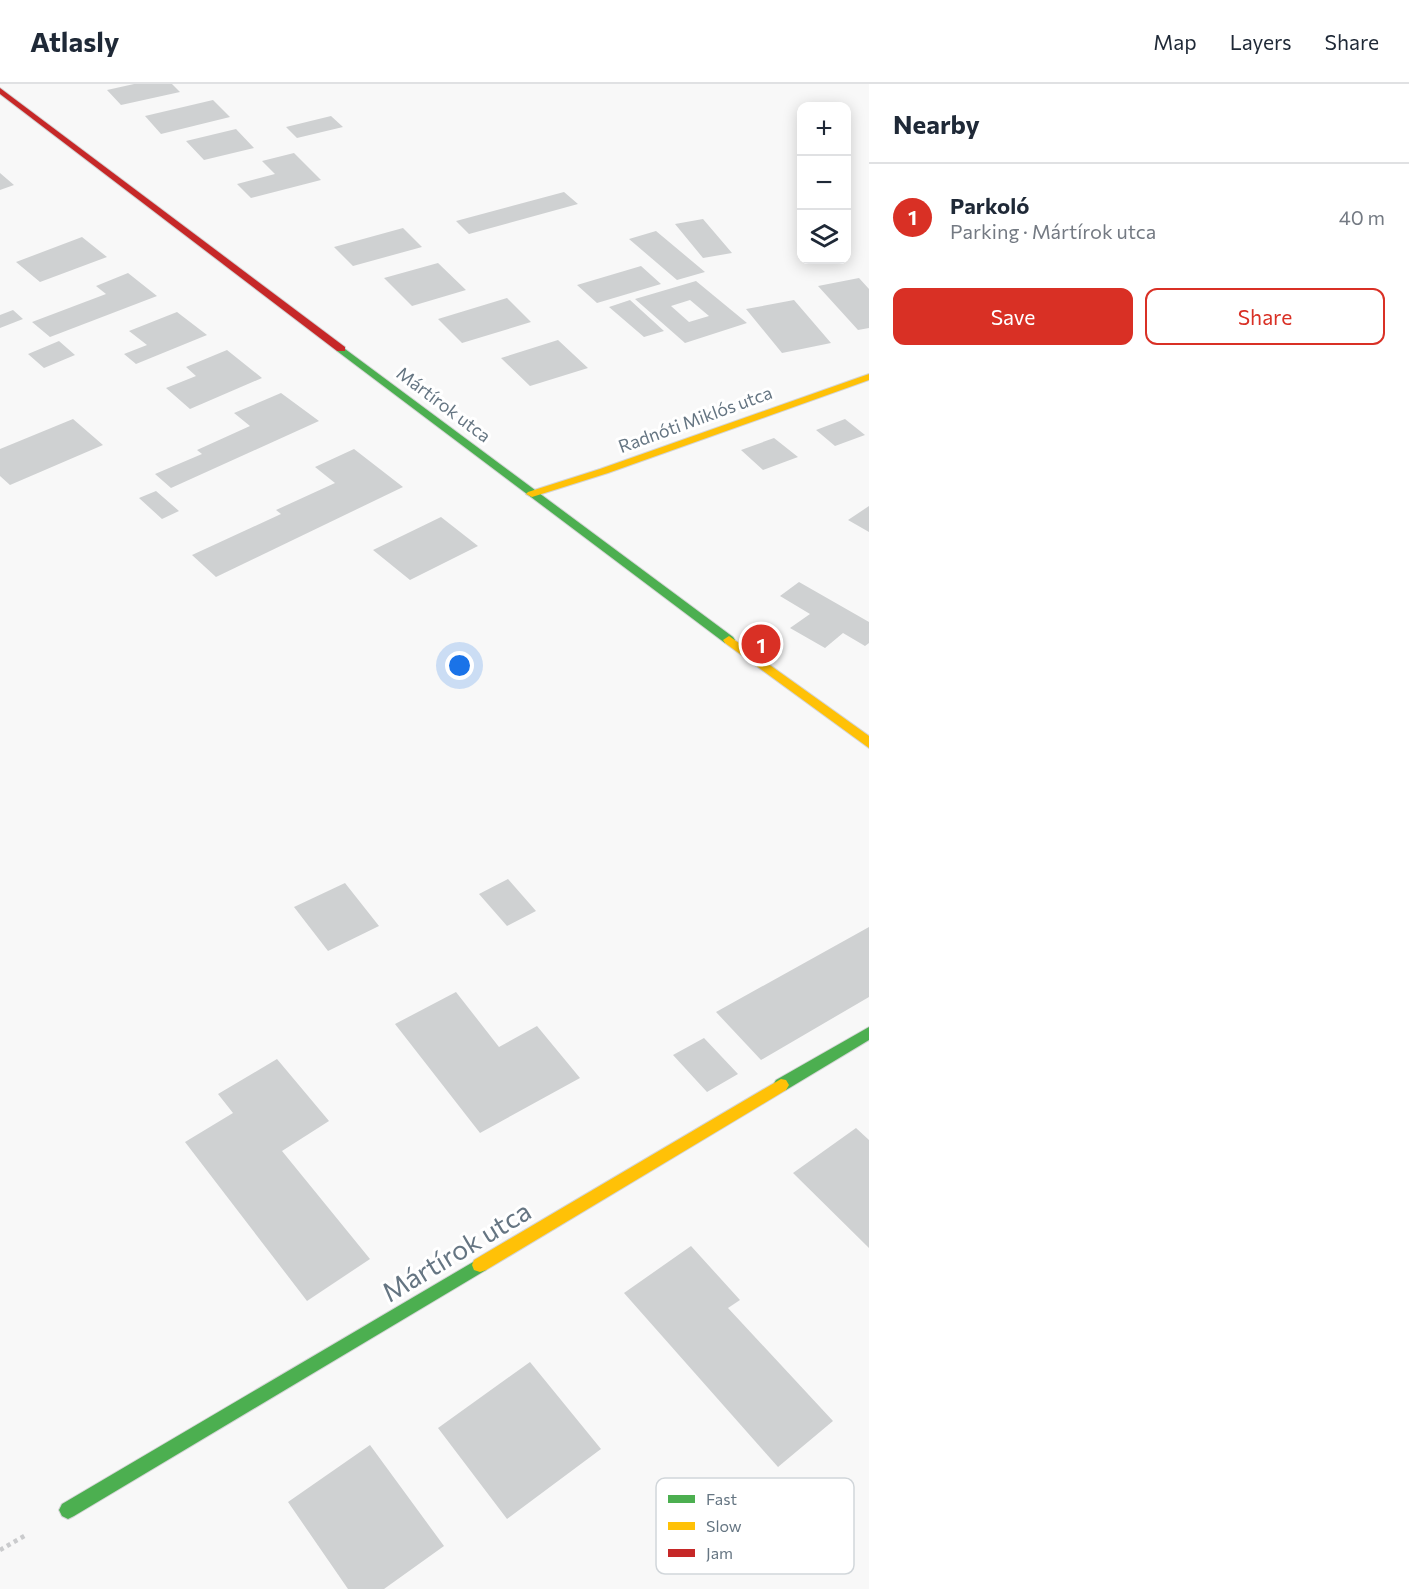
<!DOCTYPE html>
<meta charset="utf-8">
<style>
:root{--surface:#fff;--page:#f2f2f3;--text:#1f2937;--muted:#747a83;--line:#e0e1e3;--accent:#d93025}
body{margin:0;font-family:Commissioner,sans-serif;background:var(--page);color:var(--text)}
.controls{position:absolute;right:18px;top:18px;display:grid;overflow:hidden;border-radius:12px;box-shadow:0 3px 15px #0003}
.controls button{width:54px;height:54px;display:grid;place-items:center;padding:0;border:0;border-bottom:2px solid var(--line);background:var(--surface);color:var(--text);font:30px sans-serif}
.you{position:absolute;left:460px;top:582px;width:21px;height:21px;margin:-15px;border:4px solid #fff;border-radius:50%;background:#1a73e8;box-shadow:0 0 0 9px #1a73e833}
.badge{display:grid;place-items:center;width:39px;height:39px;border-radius:50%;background:var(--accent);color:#fff;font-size:20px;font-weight:700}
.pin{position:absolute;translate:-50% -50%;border:3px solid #fff;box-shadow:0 2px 6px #0006}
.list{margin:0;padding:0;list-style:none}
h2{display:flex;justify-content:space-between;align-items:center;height:78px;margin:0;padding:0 24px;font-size:26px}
h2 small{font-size:20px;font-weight:400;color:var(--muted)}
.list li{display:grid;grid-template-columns:39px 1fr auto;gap:18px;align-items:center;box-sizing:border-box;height:108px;padding:0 24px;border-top:2px solid var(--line)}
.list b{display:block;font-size:22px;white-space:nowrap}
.list p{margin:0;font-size:20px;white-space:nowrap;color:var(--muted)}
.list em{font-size:20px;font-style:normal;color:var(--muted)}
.actions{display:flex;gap:12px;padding:18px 24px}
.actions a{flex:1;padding:14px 0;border:2px solid var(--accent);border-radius:12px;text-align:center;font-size:21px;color:var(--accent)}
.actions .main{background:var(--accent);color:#fff}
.icon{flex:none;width:33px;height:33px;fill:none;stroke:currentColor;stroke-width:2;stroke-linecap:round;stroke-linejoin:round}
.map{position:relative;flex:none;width:869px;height:1505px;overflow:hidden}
header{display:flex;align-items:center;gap:36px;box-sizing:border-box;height:84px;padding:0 30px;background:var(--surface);border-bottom:2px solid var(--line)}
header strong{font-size:28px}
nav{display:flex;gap:33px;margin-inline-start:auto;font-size:21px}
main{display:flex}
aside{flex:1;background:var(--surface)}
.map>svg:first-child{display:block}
</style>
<header>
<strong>Atlasly</strong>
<nav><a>Map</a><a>Layers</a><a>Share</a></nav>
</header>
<main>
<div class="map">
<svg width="869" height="1505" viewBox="0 0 869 1505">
<rect width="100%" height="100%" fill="#f8f8f8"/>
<!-- building -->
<path fill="#cfd1d2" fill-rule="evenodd" d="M134 0H172L180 8 121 21 107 6Z
M213 16 230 33 161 50 145 32Z
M331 32 343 43 297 54 286 43Z
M236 45 254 64 204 76 186 57Z
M294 69 321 96 251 114 237 100 275 90 262 77Z
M0 89 14 101 0 106Z
M564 108 578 120 469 150 456 137Z
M703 135 732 169 703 174 675 140Z
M403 144 422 163 353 182 334 163Z
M656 147 705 188 677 196 629 155Z
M82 153 107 173 40 198 16 178Z
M438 179 466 206 412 222 384 194Z
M641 182 661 200 597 219 577 201Z
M128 189 157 212 50 253 32 238 106 210 96 202Z
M859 194 869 205V244L858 246 818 202Z
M696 197 747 239 685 259 635 215ZM690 216 709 232 689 238 671 222Z
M507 214 531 238 462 259 438 235Z
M630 216 664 247 644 253 609 223Z
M794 216 831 259 782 269 746 225Z
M13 226 23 235 0 244V231Z
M177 228 207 251 136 280 124 270 147 261 129 247Z
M558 256 588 284 530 302 501 274Z
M59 257 75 271 44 284 28 270Z
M227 266 262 294 190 325 166 304 196 292 186 283Z
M281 309 319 337 171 404 155 390 202 370 197 366 250 342 234 329Z
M73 335 103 361 10 401 0 392V365Z
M845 335 865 351 835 362 816 346Z
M774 354 798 373 763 386 741 366Z
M354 365 403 403 216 493 192 471 281 430 276 426 335 399 315 383Z
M156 407 179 427 162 435 139 414Z
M869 422V448L848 436Z
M441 433 478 462 410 496 373 466Z
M799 498 869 538V559L865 562 843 549 825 564 790 544 810 530 780 512Z
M508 795 536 827 507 842 479 810Z
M345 799 379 842 328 867 294 823Z
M869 843V913L761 976 716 928Z
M456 908 499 963 537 942 580 994 480 1049 395 940Z
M704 954 738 990 707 1008 673 971Z
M277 975 329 1037 282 1067 370 1175 307 1217 185 1058 233 1029 218 1010Z
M856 1044 869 1056V1164L793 1089Z
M691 1162 740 1216 728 1224 833 1337 778 1383 624 1209Z
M530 1278 601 1365 507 1435 438 1344Z
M370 1361 444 1462 384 1505H348L288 1418Z"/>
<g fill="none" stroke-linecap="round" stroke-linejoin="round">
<defs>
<path id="fast" d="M341 262 733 553 735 556 733 559H725L337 267V263Z
M869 943V956L786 1006 781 1007 776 1006 773 1001 776 996Z
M480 1174 486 1176 488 1181 486 1186 74 1432 68 1435 62 1432 59 1426 62 1420Z"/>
<path id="slow" d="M869 290V296L608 389 532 413 526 410 528 408 600 385Z
M729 552 869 652V664L725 559 723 556Z
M781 995 786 996 789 1001 786 1006 486 1186 480 1188 474 1186 472 1181 474 1176Z"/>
<path id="jam" d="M0 4 345 263V267H337L0 10Z"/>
</defs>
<!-- fast casing -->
<use href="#fast" stroke="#d4d5d6" stroke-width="2"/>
<!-- slow casing -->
<use href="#slow" stroke="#d4d5d6" stroke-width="2"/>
<!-- jam casing -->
<use href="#jam" stroke="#d4d5d6" stroke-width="2"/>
<!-- path -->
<path stroke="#cacbcd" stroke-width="4.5" stroke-dasharray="4 4" stroke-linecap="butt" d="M0 1466 26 1451"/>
<!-- fast -->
<use href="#fast" fill="#4caf50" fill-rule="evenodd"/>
<!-- slow -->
<use href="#slow" fill="#ffc107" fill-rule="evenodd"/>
<!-- jam -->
<use href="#jam" fill="#c62828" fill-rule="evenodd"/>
</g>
<g text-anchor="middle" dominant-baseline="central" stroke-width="6" stroke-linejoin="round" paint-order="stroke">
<!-- far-street labels -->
<g font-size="18" fill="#657582" stroke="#fff">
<text transform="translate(444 320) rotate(37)">Mártírok utca</text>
<text transform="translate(695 335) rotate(-20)">Radnóti Miklós utca</text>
</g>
<!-- near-street labels -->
<g font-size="27" fill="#657582" stroke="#fff">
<text transform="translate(456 1167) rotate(-31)">Mártírok utca</text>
</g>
</g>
<!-- legend -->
<rect x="656" y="1394" width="198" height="96" rx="9" fill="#fff" stroke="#d1d6da" stroke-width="1.5"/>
<rect x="668" y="1411" width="27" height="8" fill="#4caf50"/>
<rect x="668" y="1438" width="27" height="8" fill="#ffc107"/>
<rect x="668" y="1465" width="27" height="8" fill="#c62828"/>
<g font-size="16" fill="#657582">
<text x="706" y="1421">Fast</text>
<text x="706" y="1448">Slow</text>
<text x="706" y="1475">Jam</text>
</g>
</svg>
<div class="controls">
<button>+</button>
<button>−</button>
<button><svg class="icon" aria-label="layers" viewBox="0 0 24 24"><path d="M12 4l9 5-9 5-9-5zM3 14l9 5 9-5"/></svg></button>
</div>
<div class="you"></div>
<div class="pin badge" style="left:761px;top:560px">1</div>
</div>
<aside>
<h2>Nearby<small></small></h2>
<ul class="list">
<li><span class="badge">1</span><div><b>Parkoló</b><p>Parking · Mártírok utca</p></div><em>40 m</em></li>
</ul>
<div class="actions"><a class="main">Save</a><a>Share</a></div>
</aside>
</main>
